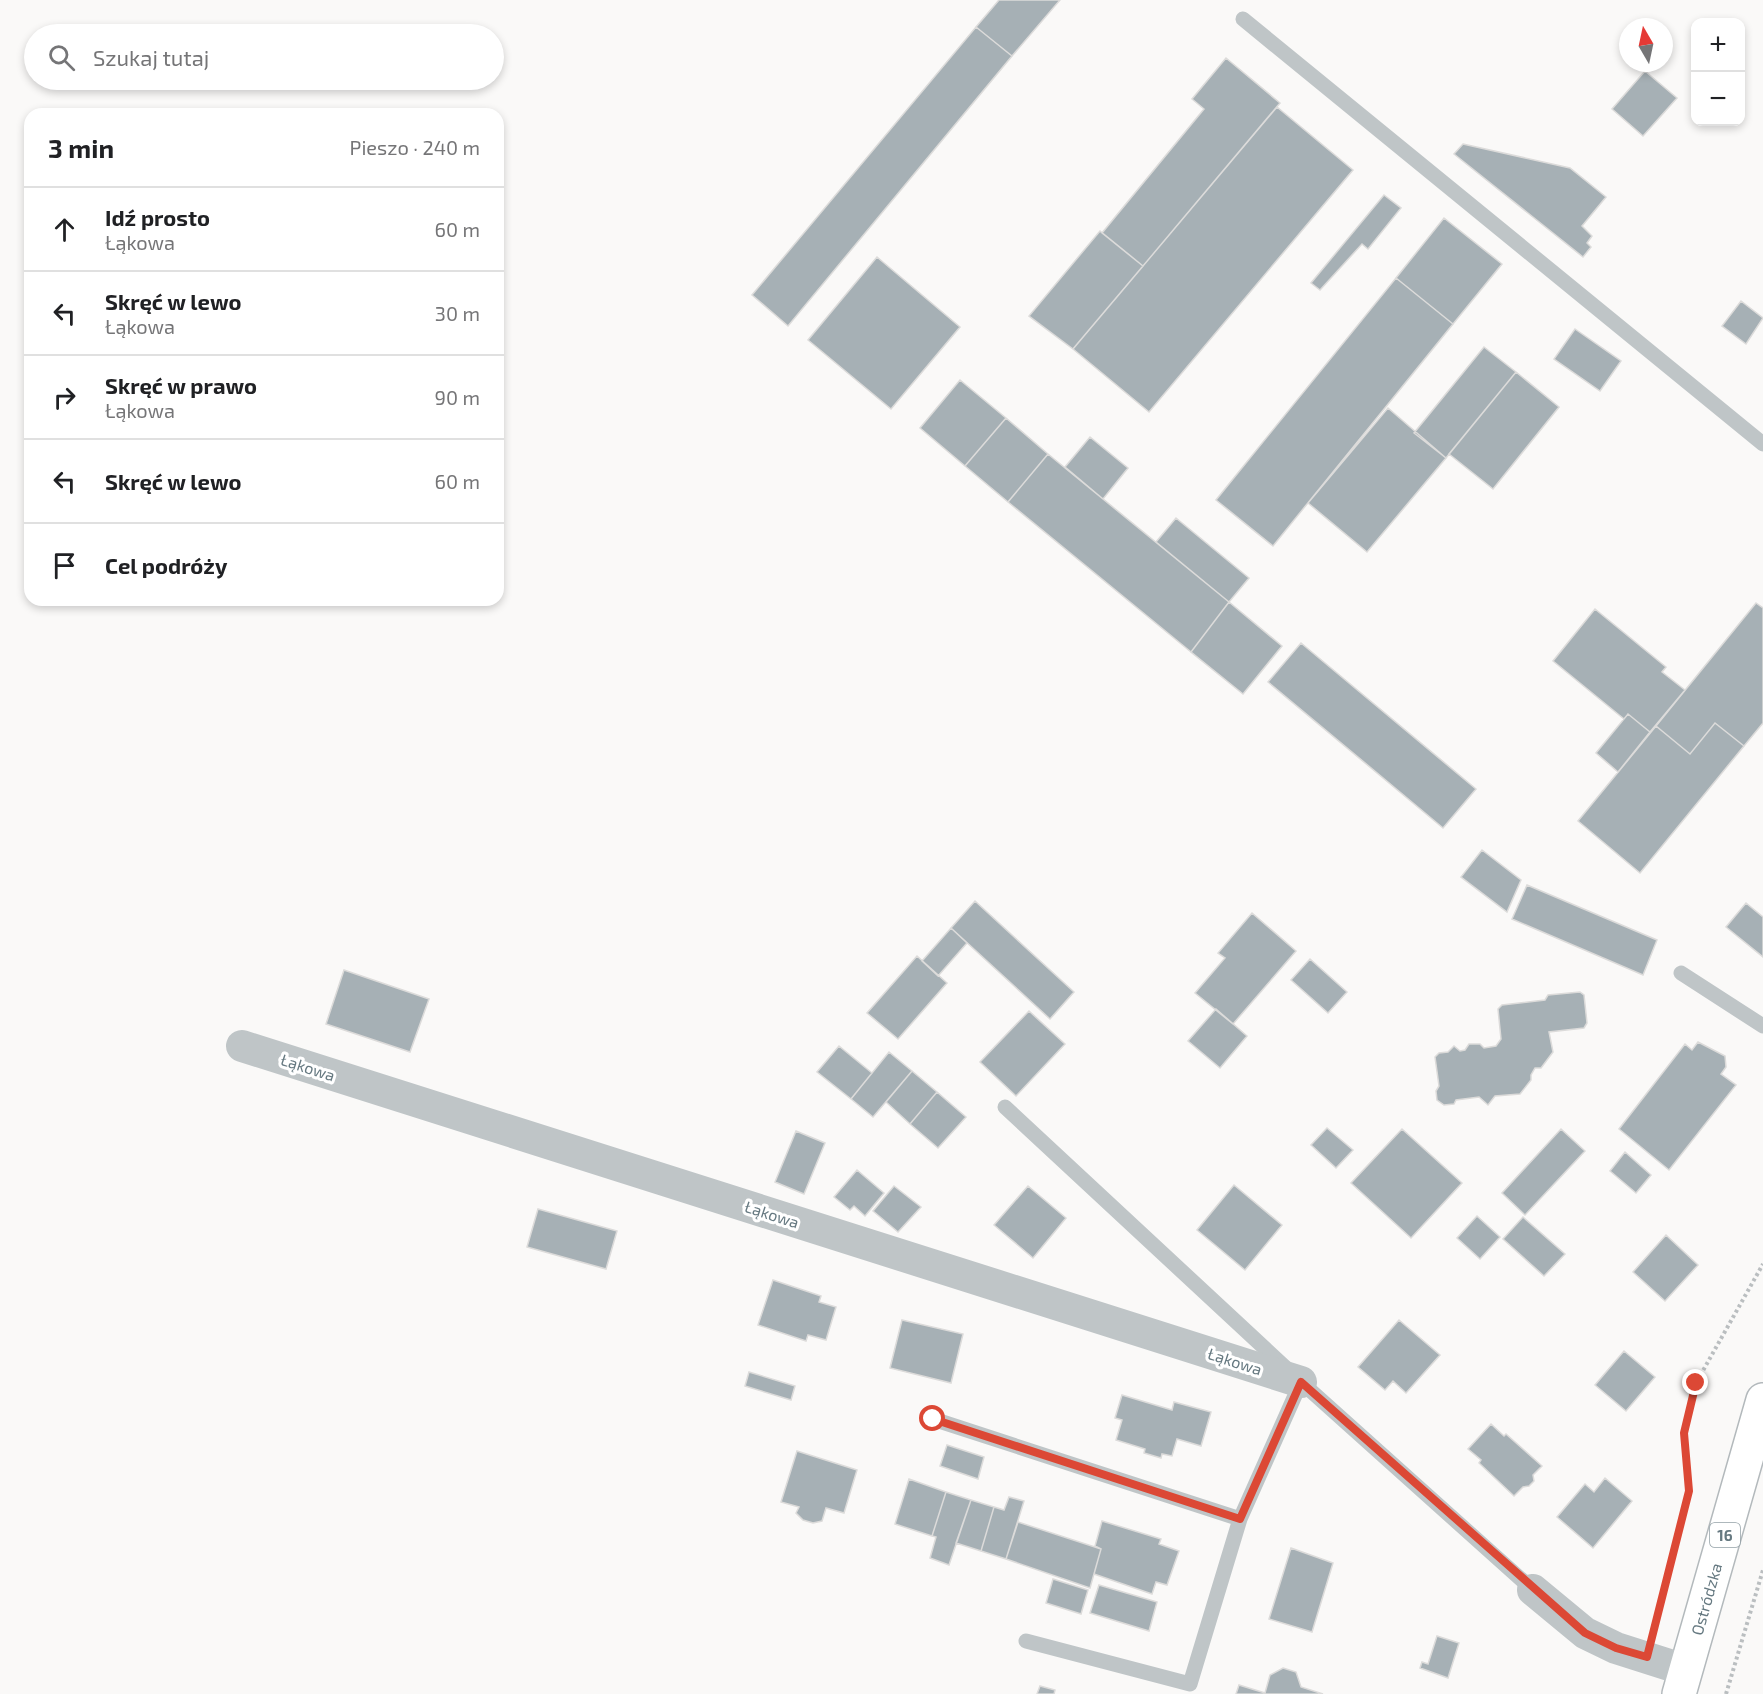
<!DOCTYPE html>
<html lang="pl">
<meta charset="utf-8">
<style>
:root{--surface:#fff;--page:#f6f6f6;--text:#202124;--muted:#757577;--line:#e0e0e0}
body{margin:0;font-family:"Exo 2",sans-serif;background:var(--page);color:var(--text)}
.controls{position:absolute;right:18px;top:18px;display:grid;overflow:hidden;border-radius:12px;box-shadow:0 3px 9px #0003}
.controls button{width:54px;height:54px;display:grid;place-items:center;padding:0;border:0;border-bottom:2px solid var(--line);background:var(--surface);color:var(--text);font:30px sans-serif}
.compass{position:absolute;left:1619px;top:18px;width:54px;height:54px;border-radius:50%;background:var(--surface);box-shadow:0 3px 9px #0003;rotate:351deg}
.stop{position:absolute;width:18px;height:18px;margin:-14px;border:4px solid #dc4835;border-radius:50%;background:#fff}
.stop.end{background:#dc4835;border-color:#fff;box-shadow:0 2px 6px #0008}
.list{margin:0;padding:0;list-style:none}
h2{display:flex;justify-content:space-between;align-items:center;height:78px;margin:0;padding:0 24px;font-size:26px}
h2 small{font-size:20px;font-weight:400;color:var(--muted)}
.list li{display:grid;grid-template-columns:39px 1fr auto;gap:18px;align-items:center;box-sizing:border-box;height:84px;padding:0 24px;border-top:2px solid var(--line)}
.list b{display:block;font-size:22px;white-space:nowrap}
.list p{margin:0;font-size:20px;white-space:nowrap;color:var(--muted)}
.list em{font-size:20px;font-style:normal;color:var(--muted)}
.icon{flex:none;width:33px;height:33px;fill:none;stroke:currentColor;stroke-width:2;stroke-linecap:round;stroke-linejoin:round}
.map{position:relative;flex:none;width:1763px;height:1694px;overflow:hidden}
.search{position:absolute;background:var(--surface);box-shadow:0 3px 9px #0003;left:24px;top:24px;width:480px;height:66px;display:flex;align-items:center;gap:15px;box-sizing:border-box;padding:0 21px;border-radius:33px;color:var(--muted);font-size:22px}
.panel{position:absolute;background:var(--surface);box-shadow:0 3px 9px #0003;left:24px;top:108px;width:480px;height:498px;border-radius:18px}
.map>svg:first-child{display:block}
</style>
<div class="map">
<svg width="1763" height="1694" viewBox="0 0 1763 1694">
<rect width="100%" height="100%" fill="#faf9f8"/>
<!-- building -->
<path fill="#a6b0b5" stroke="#dcdbda" stroke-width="1.5" d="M999 0H1060L1012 56 976 27Z
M976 27 1012 56 788 326 752 295Z
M1226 58 1280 103 1143 266 1102 233 1204 109 1192 99Z
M1645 71 1677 98 1643 136 1612 109Z
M1277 107 1353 170 1149 412 1073 349Z
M1463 144 1570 168 1606 197 1582 226 1592 236 1587 243 1591 247 1583 257 1454 154Z
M1384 195 1401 208 1368 249 1362 244 1320 290 1311 283Z
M1444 218 1502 264 1453 324 1396 278Z
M1100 231 1143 266 1073 349 1029 316Z
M877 257 960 327 891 409 808 340Z
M1396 278 1453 324 1273 546 1216 500Z
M1741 301 1763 318 1746 344 1722 326Z
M1575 329 1621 361 1600 391 1554 359Z
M1484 347 1516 372 1446 458 1414 433Z
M1516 372 1559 407 1493 489 1449 454Z
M960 380 1006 418 965 466 920 428Z
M1388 408 1446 458 1367 552 1308 503Z
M1006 418 1048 454 1008 502 965 466Z
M1090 437 1128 468 1103 499 1065 467Z
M1048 454 1229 602 1191 652 1008 502Z
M1176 518 1249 578 1229 602 1156 542Z
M1229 602 1282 646 1243 694 1191 652Z
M1756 603 1763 608V723L1744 746 1715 723 1690 754 1656 726Z
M1595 609 1666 667 1662 672 1685 690 1650 732 1628 714 1624 719 1553 661Z
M1301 643 1476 789 1443 828 1268 682Z
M1628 714 1650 732 1618 772 1596 753Z
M1715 723 1744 746 1640 873 1578 821 1656 726 1690 754Z
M1482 850 1521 880 1507 912 1461 877Z
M1527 885 1657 940 1643 975 1512 919Z
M975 901 1074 992 1050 1019 951 928Z
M1746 903 1763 917V957L1726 927Z
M1252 913 1296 951 1233 1024 1195 993 1225 958 1218 953Z
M951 928 967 943 938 976 922 961Z
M917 956 947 983 898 1039 867 1013Z
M1310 959 1347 992 1328 1013 1291 980Z
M344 970 429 999 410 1052 326 1024Z
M1580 992 1584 995 1587 1023 1584 1028 1549 1032 1553 1052 1541 1068H1535L1531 1075V1080L1520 1094 1495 1096 1488 1105 1479 1097 1456 1100 1454 1104 1444 1105 1437 1100 1436 1091 1439 1086 1435 1057 1439 1053 1448 1052 1454 1046 1460 1051 1465 1050 1469 1044H1480L1484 1048 1496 1046 1501 1039 1498 1009 1502 1005 1545 1000 1548 995Z
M1216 1009 1247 1036 1220 1068 1188 1041Z
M1029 1011 1065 1044 1016 1096 980 1062Z
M1698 1042 1725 1056 1726 1067 1721 1074 1736 1085 1669 1170 1619 1129 1685 1044 1692 1050Z
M839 1046 872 1073 851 1099 817 1072Z
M889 1052 912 1071 873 1117 851 1099Z
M912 1071 937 1092 910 1124 886 1102Z
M937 1092 966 1117 938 1148 910 1124Z
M1327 1128 1353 1150 1336 1168 1311 1145Z
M1402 1129 1462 1183 1411 1238 1351 1183Z
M1561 1129 1585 1151 1525 1215 1502 1193Z
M796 1131 825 1143 804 1194 775 1182Z
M1625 1152 1651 1175 1636 1193 1610 1171Z
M857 1170 884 1193 865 1216 854 1206 850 1210 834 1197Z
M1234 1185 1282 1225 1245 1270 1197 1230Z
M894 1186 921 1207 898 1232 873 1211Z
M1028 1186 1066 1218 1033 1258 994 1225Z
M538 1209 617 1231 606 1269 527 1247Z
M1477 1216 1500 1237 1480 1259 1457 1238Z
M1523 1217 1565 1254 1544 1276 1503 1239Z
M1666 1235 1698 1265 1665 1301 1633 1272Z
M773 1280 821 1296 819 1302 836 1307 826 1340 808 1335 806 1341 758 1325Z
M902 1320 963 1334 951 1383 890 1368Z
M1399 1320 1440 1355 1406 1393 1393 1381 1385 1390 1358 1367Z
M1624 1351 1655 1377 1626 1411 1595 1385Z
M749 1372 795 1386 791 1400 745 1386Z
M1122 1395 1172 1410 1174 1402 1211 1412 1201 1446 1177 1439 1172 1456 1162 1454 1161 1458 1144 1453 1145 1449 1116 1440 1122 1420 1115 1418Z
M1491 1424 1504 1436 1506 1434 1542 1466 1533 1475 1534 1481 1529 1486 1523 1487 1514 1496 1479 1463 1481 1460 1468 1449Z
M947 1445 984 1457 978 1479 940 1466Z
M797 1451 857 1470 844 1513 826 1508 822 1521 813 1523 803 1520 796 1513 799 1507 781 1502Z
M1605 1478 1632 1501 1593 1548 1557 1517 1585 1484 1594 1492Z
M909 1479 946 1492 932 1536 895 1524Z
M946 1492 971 1500 949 1565 930 1558 936 1537 932 1536Z
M1009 1497 1024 1501 1006 1559 981 1551 994 1507 1004 1510Z
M971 1500 994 1507 981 1551 956 1543Z
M1102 1521 1161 1539 1159 1544 1179 1551 1167 1585 1156 1582 1152 1594 1094 1574 1101 1549 1095 1546Z
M1018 1522 1101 1549 1090 1588 1006 1559Z
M1291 1548 1333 1563 1312 1632 1269 1619Z
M1053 1579 1088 1590 1081 1614 1046 1603Z
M1099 1585 1157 1602 1149 1631 1090 1613Z
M1437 1636 1459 1643 1448 1678 1420 1668 1422 1662 1428 1664Z
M1283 1668 1296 1672 1301 1687 1323 1694H1236L1239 1685 1265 1693 1270 1675Z
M1040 1686 1055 1690 1054 1694H1037Z"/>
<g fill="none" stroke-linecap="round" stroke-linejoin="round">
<defs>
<path id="primary" d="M1679 1694 1763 1400"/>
</defs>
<!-- primary casing -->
<use href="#primary" stroke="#b3b9bc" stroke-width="36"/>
<!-- path -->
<path stroke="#babec0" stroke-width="4" stroke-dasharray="3 3" stroke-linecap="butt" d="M1654 1626 1689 1491 1684 1433 1696 1383 1763 1264
M1726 1694 1763 1570"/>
<!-- service -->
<path stroke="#bfc5c7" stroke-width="15" d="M1243 19 1763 444
M1681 973 1763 1026
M1005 1107 1301 1382 1533 1590
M933 1419 1240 1519
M1026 1641 1190 1684 1240 1519 1301 1382"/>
<!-- minor -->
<path stroke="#bfc5c7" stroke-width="32" d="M242 1046 1301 1382
M1533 1590 1585 1633 1616 1648 1685 1670"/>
<!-- primary -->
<use href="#primary" stroke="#fff" stroke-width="33"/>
</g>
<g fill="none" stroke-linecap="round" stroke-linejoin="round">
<!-- route -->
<path stroke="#dc4835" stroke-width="8" d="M933 1419 1240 1519 1301 1382 1585 1633 1616 1648 1647 1657 1689 1491 1684 1433 1696 1383"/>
</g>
<g text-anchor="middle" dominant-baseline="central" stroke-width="6" stroke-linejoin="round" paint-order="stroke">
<!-- shield labels -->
<rect fill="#fff" stroke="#94a1a7" stroke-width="1.5" x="1710" y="1523" width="30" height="24" rx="4.5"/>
<g font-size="15" font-weight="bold" fill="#667981">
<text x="1725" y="1535">16</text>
</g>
<!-- street labels -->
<g font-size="16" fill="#667981" stroke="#fff">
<text transform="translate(308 1067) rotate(18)">Łąkowa</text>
<text transform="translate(772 1214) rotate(18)">Łąkowa</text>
<text transform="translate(1235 1361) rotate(18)">Łąkowa</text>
<text transform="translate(1706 1599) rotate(-74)">Ostródzka</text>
</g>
</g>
</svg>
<div class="controls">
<button>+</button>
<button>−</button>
</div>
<svg class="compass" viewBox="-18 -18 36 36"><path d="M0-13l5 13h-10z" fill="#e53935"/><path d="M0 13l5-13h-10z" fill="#757577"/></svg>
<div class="stop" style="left:933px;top:1419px"></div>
<div class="stop end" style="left:1696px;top:1383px"></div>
<div class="search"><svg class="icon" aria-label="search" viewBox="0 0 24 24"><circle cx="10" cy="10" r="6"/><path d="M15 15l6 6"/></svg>Szukaj tutaj</div>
<section class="panel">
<h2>3 min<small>Pieszo · 240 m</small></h2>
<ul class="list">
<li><svg class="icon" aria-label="ahead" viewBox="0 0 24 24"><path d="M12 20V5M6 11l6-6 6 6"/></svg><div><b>Idź prosto</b><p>Łąkowa</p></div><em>60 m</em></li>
<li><svg class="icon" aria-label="left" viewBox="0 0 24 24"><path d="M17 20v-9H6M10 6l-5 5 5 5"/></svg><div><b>Skręć w lewo</b><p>Łąkowa</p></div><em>30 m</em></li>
<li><svg class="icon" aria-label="right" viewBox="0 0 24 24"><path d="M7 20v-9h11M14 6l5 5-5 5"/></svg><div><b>Skręć w prawo</b><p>Łąkowa</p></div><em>90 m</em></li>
<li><svg class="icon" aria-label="left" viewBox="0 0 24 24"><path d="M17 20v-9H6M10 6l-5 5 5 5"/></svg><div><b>Skręć w lewo</b></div><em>60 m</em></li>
<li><svg class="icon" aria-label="arrive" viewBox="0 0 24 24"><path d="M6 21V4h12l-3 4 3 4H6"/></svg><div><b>Cel podróży</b></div></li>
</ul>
</section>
</div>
